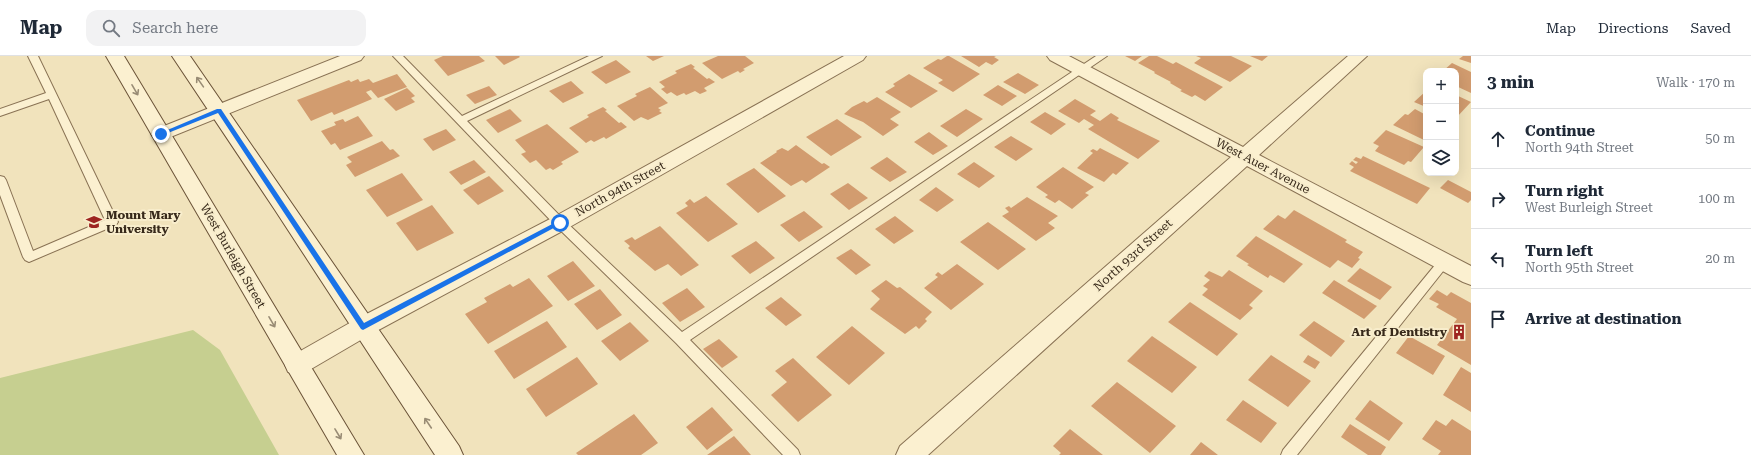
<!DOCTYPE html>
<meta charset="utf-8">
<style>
:root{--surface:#fff;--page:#f2f2f3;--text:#1f2937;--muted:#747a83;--line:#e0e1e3}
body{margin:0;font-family:"Roboto Serif",serif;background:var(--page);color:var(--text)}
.controls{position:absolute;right:12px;top:12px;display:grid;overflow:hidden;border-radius:8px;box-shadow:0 4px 16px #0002}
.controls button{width:36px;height:36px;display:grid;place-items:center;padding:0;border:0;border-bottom:1px solid var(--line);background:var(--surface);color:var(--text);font:20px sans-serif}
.stop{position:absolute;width:12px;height:12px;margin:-9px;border:3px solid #1a73e8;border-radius:50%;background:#fff}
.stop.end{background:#1a73e8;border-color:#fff;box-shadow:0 1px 4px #0008}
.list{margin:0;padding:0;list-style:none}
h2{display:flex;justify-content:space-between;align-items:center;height:52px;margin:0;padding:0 16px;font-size:17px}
h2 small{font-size:13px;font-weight:400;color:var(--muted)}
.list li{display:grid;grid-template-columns:26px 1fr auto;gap:12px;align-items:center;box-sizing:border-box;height:60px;padding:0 16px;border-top:1px solid var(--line)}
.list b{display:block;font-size:15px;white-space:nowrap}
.list p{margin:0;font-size:13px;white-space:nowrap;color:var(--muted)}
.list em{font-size:13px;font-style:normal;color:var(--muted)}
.icon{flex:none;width:22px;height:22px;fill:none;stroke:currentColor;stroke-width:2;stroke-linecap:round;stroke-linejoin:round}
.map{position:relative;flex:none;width:1471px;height:399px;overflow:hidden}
header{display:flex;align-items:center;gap:24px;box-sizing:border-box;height:56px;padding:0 20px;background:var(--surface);border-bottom:1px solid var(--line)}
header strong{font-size:19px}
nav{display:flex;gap:22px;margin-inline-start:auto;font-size:14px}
.search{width:280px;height:36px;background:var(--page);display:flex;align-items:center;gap:10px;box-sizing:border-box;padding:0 14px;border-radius:12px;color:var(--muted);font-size:15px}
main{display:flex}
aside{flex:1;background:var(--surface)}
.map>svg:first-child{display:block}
</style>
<header>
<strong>Map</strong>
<div class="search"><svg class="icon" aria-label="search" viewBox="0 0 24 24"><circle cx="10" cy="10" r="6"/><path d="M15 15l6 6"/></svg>Search here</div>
<nav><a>Map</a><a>Directions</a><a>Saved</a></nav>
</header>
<main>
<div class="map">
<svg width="1471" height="399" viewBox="0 0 1471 399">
<rect width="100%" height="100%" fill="#f1e3bc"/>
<!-- green -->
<path fill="#c6cf90" d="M193 274 220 294 279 399H0V322Z"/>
<!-- building -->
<path fill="#d29c6f" d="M443 0H479L485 5 448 20 434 4Z
M495 0H519L520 1 504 9Z
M646 0H664L653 5Z
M718 0H745L754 7 743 13 745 14 740 17 738 15 722 23 702 7Z
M947 0H949L980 18 953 36 938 27 943 24 923 12 938 3 941 4Z
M961 0H996L994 1 999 4 992 9 986 6 979 11Z
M1125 0H1142L1135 5Z
M1149 0H1157L1173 8 1176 6 1223 31 1205 45 1195 39 1192 41 1180 35 1182 34 1170 27 1171 26 1154 17 1155 16 1138 7Z
M1196 0H1231L1252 10 1230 26 1194 7 1201 2Z
M1250 0H1268L1262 5Z
M1463 0H1471V7L1459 3Z
M616 4 631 16 606 28 591 16Z
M1452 7 1471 16V37L1456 30V15H1443Z
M691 8 695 11 693 12 707 23 709 22 715 26 704 32 707 35 700 38 695 35 686 39 684 37 677 40 671 36 667 38 661 33 665 31 659 26 677 17 675 15Z
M1018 17 1039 29 1025 38 1003 26Z
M397 18 407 31 378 42 371 34 366 36 372 43 334 59 332 56 311 65 297 44 349 24 351 26 358 23 360 26 369 23 373 27Z
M909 18 938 35 911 52 885 36 895 30 893 28Z
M571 25 584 37 563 47 549 35Z
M998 29 1017 40 1002 50 983 39Z
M489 30 497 39 475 48 466 39Z
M650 31 668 47 658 52 661 54 659 55 662 57 648 64 641 61 634 65 617 50 637 40 635 38Z
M407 32 415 40 411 42 415 46 396 55 384 43Z
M1426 35V51L1414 46Z
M1456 39 1471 46 1456 62Z
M877 41 901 56 890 63 899 69 883 80 863 66 844 58 852 51 864 45 867 47Z
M1075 43 1096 55 1090 59 1100 65 1111 57 1119 62 1117 64 1160 85 1138 103 1088 73 1094 69 1084 63 1079 67 1058 55Z
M603 51 607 54 605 55 619 67 621 66 627 71 606 83 604 81 594 86 591 84 586 87 569 72 589 61 587 59Z
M510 53 522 65 498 77 486 64Z
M966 53 983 63 957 81 940 70Z
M1415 53 1426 59V85L1393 69 1405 58 1408 59Z
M1045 56 1066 68 1051 79 1030 66Z
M358 60 373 80 340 94 335 87 331 89 321 75 336 69 334 66 343 63 345 66Z
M837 63 862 81 831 100 806 81Z
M547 68 579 96 561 106 563 108 553 114 550 112 546 114 536 104 530 107 521 98 526 96 515 84Z
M446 73 456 84 433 95 423 83Z
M1386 74 1424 91 1411 106 1408 105 1404 109 1375 95 1379 90 1373 87Z
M929 76 948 90 933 99 914 86Z
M1011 80 1033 93 1016 105 994 91Z
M382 85 390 94 393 93 400 100 355 121 346 109 352 106 347 101Z
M796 89 822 108 824 107 830 111 806 127 802 124 791 130 760 107 777 96 776 95 782 92 788 95Z
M1100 92 1129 107 1116 119 1113 117 1104 126 1077 112 1093 97 1090 95 1093 93 1097 95Z
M1363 100 1430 132 1417 148 1350 115 1354 111 1349 108 1352 105 1356 108 1358 106 1353 104 1356 101 1361 103Z
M887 101 907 116 890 126 870 112Z
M474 104 486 116 461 129 449 116Z
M974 106 995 120 979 132 957 118Z
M1063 111 1094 131 1085 137 1089 139 1072 153 1059 144 1055 147 1045 141 1048 139 1036 131Z
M754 112 786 140 758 157 726 128Z
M402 117 423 144 387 161 366 134Z
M489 120 504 135 478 149 463 134Z
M1448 124 1471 136V144L1468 147 1440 132Z
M848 127 868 142 849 154 830 138Z
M936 131 954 144 937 156 919 144Z
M706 140 738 168 708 186 676 157 688 150 685 147 690 143 694 147Z
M1027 141 1058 160 1048 167 1055 172 1036 185 1002 160 1009 156 1005 152 1009 150 1011 152Z
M432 149 454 177 417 195 396 167Z
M1294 154 1347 184 1345 186 1363 196 1358 202 1360 203 1352 212 1338 204 1330 212 1263 173 1278 159 1285 163Z
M804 155 823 171 799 186 780 169Z
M895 160 914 175 894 188 875 173Z
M988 166 1026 193 998 214 960 186Z
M660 170 699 209 681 220 668 208 655 215 628 192 630 190 624 185 632 181 635 184Z
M1256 180 1303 208 1284 227 1270 219 1268 222 1247 209 1249 208 1236 200Z
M756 185 775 202 750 218 731 200Z
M851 193 871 209 856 219 836 202Z
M573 205 595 230 568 245 547 220Z
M957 208 984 228 951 254 924 232 938 221 935 219 938 216 942 219Z
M1360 212 1392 231 1380 244 1347 225Z
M1229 214 1263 235 1249 249 1253 252 1240 264 1202 239 1208 233 1203 230 1210 224 1204 220 1209 215 1222 221Z
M529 222 553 250 488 288 465 258 487 246 484 242 510 228 513 231Z
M886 224 897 232 900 231 932 256 925 263 927 265 919 273 916 270 905 278 870 253 880 243 871 235Z
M1334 224 1375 249 1377 250 1364 263 1322 237Z
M687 232 705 251 680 266 662 247Z
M600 233 622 259 597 274 574 248Z
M1437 234 1447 240 1451 236 1471 247V309L1437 289 1457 263 1436 251 1439 248 1429 243Z
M781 241 802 259 786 270 765 252Z
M1190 246 1238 278 1217 300 1168 266Z
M547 265 567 291 514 323 494 295Z
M1314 265 1345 285 1331 301 1299 279Z
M630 266 649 285 620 305 601 285Z
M852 270 885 297 849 329 816 301Z
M1152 280 1197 311 1172 337 1127 305Z
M1409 280 1445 300 1433 319 1396 297Z
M719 283 738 301 722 312 703 293Z
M1271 299 1311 325 1288 351 1248 324Z
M1308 299 1320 306 1315 313 1303 306Z
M577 301 598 328 546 361 526 333Z
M793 302 832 339 798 366 771 339 787 326 775 315Z
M1461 311 1471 317V356L1443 339Z
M1117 326 1176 370 1150 397 1091 350Z
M1243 344 1277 367 1261 387 1226 364Z
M1370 344 1403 367 1389 385 1355 363Z
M712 351 733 374 707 394 686 371Z
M634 358 658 387 641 399H578L576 397Z
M1452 363 1471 375V399H1438L1441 395 1422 383 1436 364 1446 370Z
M1350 368 1386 391 1381 399H1368L1341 381Z
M1070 373 1103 399H1059L1061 397 1053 390Z
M734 380 751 399H707Z
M1201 386 1218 399H1190Z"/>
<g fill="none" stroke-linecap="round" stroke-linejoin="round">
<defs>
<path id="lane" d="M28 0H38L118 166 116 169 29 206 25 204 23 201 0 139V120L4 121 6 124 33 195 105 164 49 43 0 60V53L46 37Z
M393 0H403L462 60 589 0H602L467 65 564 164 682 276 1096 0H1107L690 284 798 394 800 399H783L676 287 556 170Z
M1444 201 1448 203 1450 206 1448 209 1297 399H1281L1283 394 1440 203Z"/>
<path id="street" d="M340 0H364L361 4 168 82 161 84 154 82 151 78 154 74Z
M844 0H866L863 4 568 172 371 278 306 316 297 319 288 316 285 309 288 302 355 264 552 162Z
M1047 0H1069L1243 91 1348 0H1367L1259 99 1471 210V229L1463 226 1247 110 928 399H896L900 390 1231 101 1050 4Z"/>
<path id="secondary" d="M106 0H124L364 399H337Z
M172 0H190L459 390 463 399H435L275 154Z"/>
</defs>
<!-- lane casing -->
<use href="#lane" stroke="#897254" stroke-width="2"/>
<!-- street casing -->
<use href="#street" stroke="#897254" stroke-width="2"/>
<!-- secondary casing -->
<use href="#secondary" stroke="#6b5338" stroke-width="2"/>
<!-- lane -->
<use href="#lane" fill="#fbf0d0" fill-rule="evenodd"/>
<!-- street -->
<use href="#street" fill="#fbf0d0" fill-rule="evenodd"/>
<!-- secondary -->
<use href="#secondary" fill="#fbf0d0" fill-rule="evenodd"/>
</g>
<!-- one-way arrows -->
<defs><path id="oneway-shaft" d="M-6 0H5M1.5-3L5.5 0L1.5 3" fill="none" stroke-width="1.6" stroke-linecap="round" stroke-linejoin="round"/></defs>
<g stroke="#998c75">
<use href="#oneway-shaft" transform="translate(200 26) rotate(-125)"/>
<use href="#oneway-shaft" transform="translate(135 34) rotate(60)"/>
<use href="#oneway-shaft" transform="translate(272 266) rotate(60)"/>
<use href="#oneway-shaft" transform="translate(428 367) rotate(-124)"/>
<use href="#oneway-shaft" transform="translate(338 378) rotate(59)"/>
</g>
<!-- route -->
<path fill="#1a73e8" d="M217 53H221L364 267 558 165H562L563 167 363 274 361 273 218 57 163 79 158 78Z"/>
<!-- icons -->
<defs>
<symbol id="university-bare" viewBox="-9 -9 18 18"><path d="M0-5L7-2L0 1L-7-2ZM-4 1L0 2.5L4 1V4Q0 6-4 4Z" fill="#9d2420" stroke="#f8edcc" stroke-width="2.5" paint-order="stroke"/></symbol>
<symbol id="building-bare" viewBox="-9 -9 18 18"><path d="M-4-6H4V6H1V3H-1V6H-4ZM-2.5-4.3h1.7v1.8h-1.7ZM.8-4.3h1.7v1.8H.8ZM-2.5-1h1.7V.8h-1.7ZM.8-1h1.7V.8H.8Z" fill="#9d2420" stroke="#f8edcc" stroke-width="2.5" paint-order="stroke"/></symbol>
</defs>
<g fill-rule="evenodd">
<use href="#university-bare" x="83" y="155" width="22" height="22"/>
<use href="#building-bare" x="1448" y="265" width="22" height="22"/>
</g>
<g text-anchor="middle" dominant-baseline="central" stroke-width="4" stroke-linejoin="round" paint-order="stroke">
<!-- street labels -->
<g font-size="12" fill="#37291a" stroke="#f8edcc">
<text transform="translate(1263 110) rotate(28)">West Auer Avenue</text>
<text transform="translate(620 133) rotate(-29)">North 94th Street</text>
<text transform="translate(1133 199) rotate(-42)">North 93rd Street</text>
<text transform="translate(233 200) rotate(60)">West Burleigh Street</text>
</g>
<!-- poi labels -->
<g font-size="12" font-weight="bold" fill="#37291a" stroke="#f8edcc" text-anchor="start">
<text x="106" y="159">Mount Mary<tspan x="106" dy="14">University</tspan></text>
<text x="1447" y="276" text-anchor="end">Art of Dentistry</text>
</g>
</g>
</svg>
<div class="controls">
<button>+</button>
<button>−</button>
<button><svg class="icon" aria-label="layers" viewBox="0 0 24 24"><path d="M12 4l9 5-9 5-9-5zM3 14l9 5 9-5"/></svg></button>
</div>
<div class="stop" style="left:560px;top:167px"></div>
<div class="stop end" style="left:161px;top:78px"></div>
</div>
<aside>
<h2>3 min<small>Walk · 170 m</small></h2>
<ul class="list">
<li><svg class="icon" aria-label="ahead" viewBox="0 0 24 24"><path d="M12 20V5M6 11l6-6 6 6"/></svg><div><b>Continue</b><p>North 94th Street</p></div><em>50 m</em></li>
<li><svg class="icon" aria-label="right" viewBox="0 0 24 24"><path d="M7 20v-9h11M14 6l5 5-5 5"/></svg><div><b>Turn right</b><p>West Burleigh Street</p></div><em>100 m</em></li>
<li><svg class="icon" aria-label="left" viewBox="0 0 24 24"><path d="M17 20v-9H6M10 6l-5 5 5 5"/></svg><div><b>Turn left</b><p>North 95th Street</p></div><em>20 m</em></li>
<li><svg class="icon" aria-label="arrive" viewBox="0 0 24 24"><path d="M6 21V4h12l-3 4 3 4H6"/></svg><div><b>Arrive at destination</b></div></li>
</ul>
</aside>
</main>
